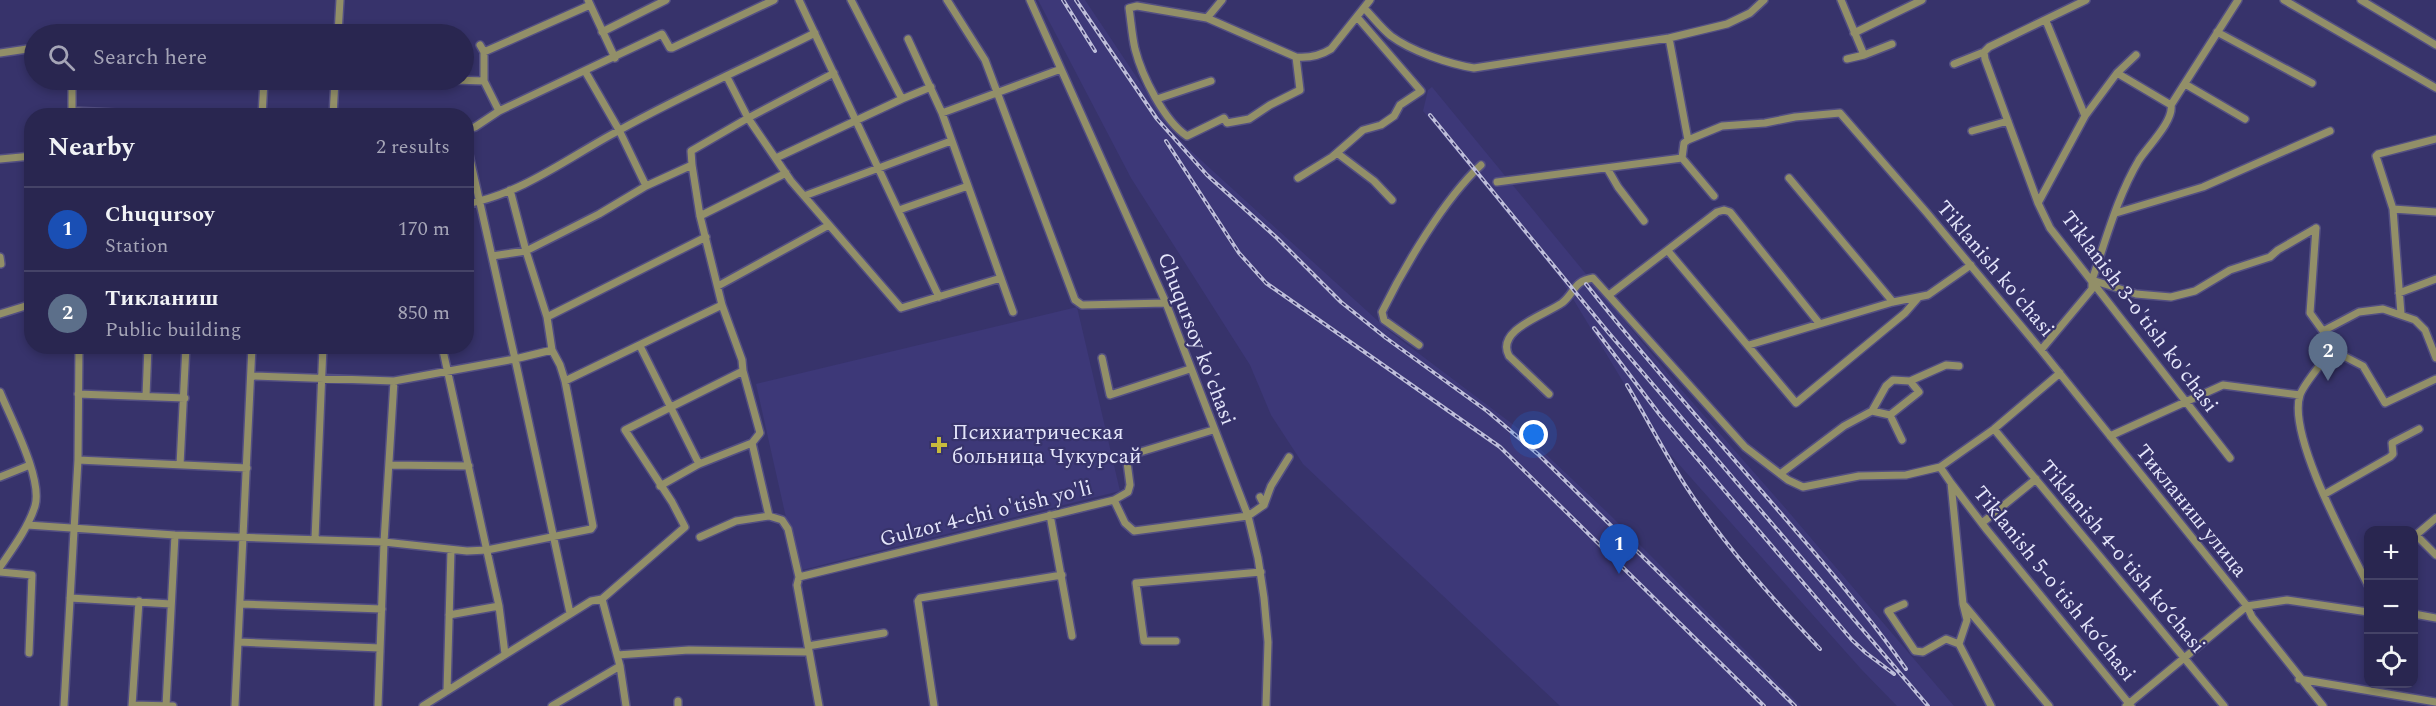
<!DOCTYPE html>
<meta charset="utf-8">
<style>
:root{--surface:#292650;--page:#35325a;--text:#f1f3f6;--muted:#a5a5b7;--line:#454367;--accent:#1a73e8}
body{margin:0;font-family:Spectral,serif;background:var(--page);color:var(--text)}
.controls{position:absolute;right:18px;bottom:18px;display:grid;overflow:hidden;border-radius:12px;box-shadow:0 3px 9px #0003}
.controls button{width:54px;height:54px;display:grid;place-items:center;padding:0;border:0;border-bottom:2px solid var(--line);background:var(--surface);color:var(--text);font:30px sans-serif}
.you{position:absolute;left:1534px;top:435px;width:21px;height:21px;margin:-15px;border:4px solid #fff;border-radius:50%;background:#1a73e8;box-shadow:0 0 0 9px #1a73e833}
.badge{display:grid;place-items:center;width:39px;height:39px;border-radius:50%;background:var(--accent);color:#fff;font-size:20px;font-weight:700}
.pin{position:absolute;translate:-50% -50px;filter:drop-shadow(0 2px 3px #0008)}
.pin::after{content:'';position:absolute;top:32px;width:21px;height:18px;background:inherit;clip-path:polygon(0 0,100% 0,50% 100%)}
.list{margin:0;padding:0;list-style:none}
h2{display:flex;justify-content:space-between;align-items:center;height:78px;margin:0;padding:0 24px;font-size:26px}
h2 small{font-size:20px;font-weight:400;color:var(--muted)}
.list li{display:grid;grid-template-columns:39px 1fr auto;gap:18px;align-items:center;box-sizing:border-box;height:84px;padding:0 24px;border-top:2px solid var(--line)}
.list b{display:block;font-size:22px;white-space:nowrap}
.list p{margin:0;font-size:20px;white-space:nowrap;color:var(--muted)}
.list em{font-size:20px;font-style:normal;color:var(--muted)}
.icon{flex:none;width:33px;height:33px;fill:none;stroke:currentColor;stroke-width:2;stroke-linecap:round;stroke-linejoin:round}
.map{position:relative;flex:none;width:2436px;height:706px;overflow:hidden}
.search{position:absolute;background:var(--surface);box-shadow:0 3px 9px #0003;left:24px;top:24px;width:450px;height:66px;display:flex;align-items:center;gap:15px;box-sizing:border-box;padding:0 21px;border-radius:33px;color:var(--muted);font-size:22px}
.panel{position:absolute;background:var(--surface);box-shadow:0 3px 9px #0003;left:24px;top:108px;width:450px;height:246px;border-radius:24px}
.map>svg:first-child{display:block}
</style>
<div class="map">
<svg width="2436" height="706" viewBox="0 0 2436 706">
<rect width="100%" height="100%" fill="#37336b"/>
<!-- built -->
<path fill="#3d3878" d="M1038 0H1085L1174 133 1191 151 1389 331 1519 429 1606 511 1801 706H1560L1303 464 1271 415 1250 365 1131 178Z
M1432 87 1679 387 1787 510 1954 706H1897L1861 669 1660 443 1561 279 1423 111 1428 90Z
M1077 307 1120 491 798 571 756 384Z"/>
<g fill="none" stroke-linecap="round" stroke-linejoin="round">
<defs>
<path id="minor" d="M588 0 615 58
M799 0 939 297
M851 0 902 99 931 87
M947 0 985 60 1075 300 1082 305 1166 303
M1030 0 1166 303 1248 516 1258 558 1264 598 1268 642 1266 706
M1841 0 1864 55 1892 44
M2086 0 1989 47 1984 52 1985 59 2038 203 2050 228 2230 458
M2284 0 2436 88
M2361 0 2436 45
M1364 8C1373 17 1381 28 1391 36 1411 51 1449 64 1474 68L1669 38 1727 24 1750 13 1764 0
M1207 18 1222 0
M602 32 666 0
M2217 32 2312 83
M1854 33 1922 0
M338 34 340 0
M1669 38 1688 140
M908 39 942 113 1013 312
M480 45 484 52V81L499 111
M484 52 590 5
M0 53 34 48
M1296 57 1300 90 1270 105 1249 119 1227 123 1224 118 1187 136C1164 121 1142 76 1135 49 1132 36 1131 21 1129 8L1137 6 1207 18 1296 57C1309 58 1320 56 1331 49L1370 0
M1847 59 1864 55
M1954 64 1984 52
M585 71 619 130 646 186
M2117 73 2171 105
M727 77 748 118 791 181 901 308 1001 278
M72 80V116
M454 80 484 81
M2185 84 2245 119
M1157 99 1211 81
M72 111 182 116
M942 113 1061 69
M262 116 264 80
M333 116 335 80
M2085 116 2117 73 2136 55
M466 129 475 127 499 111 662 34 670 48H672L774 0
M1972 131 2008 121
M466 141 515 359 552 350
M1337 153 1374 181 1392 200
M776 158 902 99
M0 159 32 156
M1607 168 1618 187 1644 221
M1298 178 1332 157 1363 130 1381 125 1394 116 1400 105 1421 91 1357 17
M1789 178 1893 302
M1497 182 1682 158
M510 190 526 251 547 317
M804 196 951 141
M1714 196 1682 158 1684 143 1688 140 1722 126 1765 123 1795 117 1840 113 1927 213 2041 350 2247 606 2252 617 2323 706
M2038 203 2085 116 2046 21
M466 204C522 194 569 157 618 131 682 95 749 66 815 33
M2393 209 2436 212
M899 210 968 186
M2116 213 2203 187 2330 131
M700 216 786 173
M2316 228 2310 313 2323 331 2332 350C2324 360 2303 385 2300 395 2287 436 2349 547 2368 585
M1668 251 1796 403 1905 313 1918 298
M492 256 526 251 599 214 646 186 692 165
M0 257 1 264
M2092 280 2136 294 2171 297 2195 291 2230 270 2270 257 2278 250 2316 228
M718 286 829 225
M2399 293 2436 279
M1609 295 1717 212 1724 210 1730 212 1819 323
M0 314 32 304
M2401 314 2393 209 2376 156 2378 154 2436 139
M2323 331 2359 312 2383 309 2415 320 2425 330 2436 358
M1419 345 1384 320 1382 312C1404 267 1444 199 1481 165
M1749 345 1893 302 1928 295 1971 265
M442 346 499 606 505 654
M640 346 699 464
M2041 350 2092 289V280C2106 240 2117 197 2139 160 2148 146 2174 121 2171 105L2238 0
M2332 350 2363 366 2385 403 2436 379
M1102 358 1110 395 1190 369
M251 376 394 381 515 359 570 613
M565 381 722 305
M0 392C11 419 43 479 35 506 28 528 13 548 0 567
M78 394 185 398
M1549 394 1509 356C1495 330 1545 315 1562 303 1575 293 1573 281 1593 278L1745 447 1788 480 1803 487 1859 476 1906 475 1940 467 1994 429 2060 373
M146 396 148 346
M1872 411 1890 415 1902 440
M1890 415 1919 392 1910 381
M1994 429 2224 706
M2110 436 2223 385 2300 395
M78 460 247 468
M180 465 186 346
M389 465 469 466
M1940 467 1951 483 1963 604 1967 620 1959 644
M1780 474 1844 426 1872 411 1886 386 1893 380 1910 381 1946 365 1959 366
M0 477 30 465
M1951 483 1987 530 2131 706
M660 486 699 464 752 443
M2325 494 2390 457 2393 454 2392 443 2419 429
M1260 497 1264 505 1271 486 1289 457
M1114 500 1125 523 1134 531 1248 516 1264 505
M1050 515 1072 636
M2436 518 2416 535 2436 555
M1982 523 2036 479
M27 525 175 535 384 542 467 551 487 550 591 529 593 526 565 381 560 365 552 350 547 317 706 237
M700 537 736 521 769 516
M315 539 323 346
M0 572 32 575 29 653
M799 577 1114 500 1128 492 1130 485 1127 462 1137 453 1213 430
M70 598 171 604
M602 599 685 527 672 502 625 430 743 371
M602 599 620 666 626 706
M240 604 382 609
M1904 604 1888 611 1915 651 1923 652 1946 639 1959 644
M1965 606 2049 706
M2414 614 2436 618
M449 615 499 606
M1176 641H1144L1136 583 1261 572
M239 642 380 648
M1959 644 1991 706
M808 646 884 633
M617 655 689 650 809 652
M2299 679 2436 702
M447 691 451 550
M678 701V706
M132 705 173 706
M64 706 78 460 79 346
M132 706 139 601
M166 706 175 535
M235 706 252 346
M378 706 384 542 394 381
M423 706 591 601 602 599
M552 706 620 666
M819 706 797 585 799 577 788 529 782 520 769 516 752 443 760 433 743 371 742 360 722 305 700 216 692 165 691 151 748 118 834 73
M934 706 918 601 920 598 1062 575
M2126 706 2247 606 2287 600 2368 612"/>
</defs>
<!-- minor casing -->
<use href="#minor" stroke="#534f82" stroke-width="10"/>
<!-- minor -->
<use href="#minor" stroke="#928f68" stroke-width="7"/>
<defs>
<path id="rail" d="M1063 0 1095 51
M1076 0 1157 119 1207 175 1277 238 1341 302 1386 338 1487 411 1539 455 1795 706
M1430 115 1608 332 1928 706
M1166 141 1239 253 1266 283 1500 447 1764 706
M1586 284C1653 369 1725 448 1795 530 1834 575 1872 620 1906 669
M1594 328 1660 415 1852 640 1866 653 1894 674
M1627 385C1647 419 1665 453 1685 485 1724 545 1771 597 1820 649"/>
</defs>
<!-- rail casing -->
<use href="#rail" stroke="#bebeda" stroke-width="4"/>
<!-- rail -->
<use href="#rail" stroke="#37336b" stroke-width="1.5" stroke-dasharray="4.5" stroke-linecap="butt"/>
</g>
<!-- markers -->
<path fill="#c7bb3c" stroke="#37336b" stroke-width="2" d="M936 436h6v6h6v6h-6v6h-6v-6h-6v-6h6z"/>
<g text-anchor="middle" dominant-baseline="central" stroke-width="4.5" stroke-linejoin="round" paint-order="stroke">
<!-- street labels -->
<g font-size="21" fill="#e4e5fa" stroke="#37336b">
<text transform="translate(1995 269) rotate(50)">Tiklanish ko'chasi</text>
<text transform="translate(2139 312) rotate(53)">Tiklanish 3-o'tish ko'chasi</text>
<text transform="translate(1196 339) rotate(69)">Chuqursoy ko'chasi</text>
<text transform="translate(2191 511) rotate(51)">Тикланиш улица</text>
<text transform="translate(986 514) rotate(-14)">Gulzor 4-chi o'tish yo'li</text>
<text transform="translate(2122 557) rotate(50)">Tiklanish 4-o'tish ko‘chasi</text>
<text transform="translate(2054 584) rotate(51)">Tiklanish 5-o'tish ko‘chasi</text>
</g>
<!-- poi labels -->
<g font-size="21" fill="#e4e5fa" stroke="#37336b" text-anchor="start">
<text x="952" y="433">Психиатрическая<tspan x="952" dy="24">больница Чукурсай</tspan></text>
</g>
</g>
</svg>
<div class="controls">
<button>+</button>
<button>−</button>
<button><svg class="icon" aria-label="locate" viewBox="0 0 24 24"><circle cx="12" cy="12" r="6"/><path d="M12 2v4M12 18v4M2 12h4M18 12h4"/></svg></button>
</div>
<div class="you"></div>
<div class="pin badge" style="left:1619px;top:574px;background:#1a4fb4">1</div>
<div class="pin badge" style="left:2328px;top:381px;background:#5c6f8a">2</div>
<div class="search"><svg class="icon" aria-label="search" viewBox="0 0 24 24"><circle cx="10" cy="10" r="6"/><path d="M15 15l6 6"/></svg>Search here</div>
<section class="panel">
<h2>Nearby<small>2 results</small></h2>
<ul class="list">
<li><span class="badge" style="background:#1a4fb4">1</span><div><b>Chuqursoy</b><p>Station</p></div><em>170 m</em></li>
<li><span class="badge" style="background:#5c6f8a">2</span><div><b>Тикланиш</b><p>Public building</p></div><em>850 m</em></li>
</ul>
</section>
</div>
